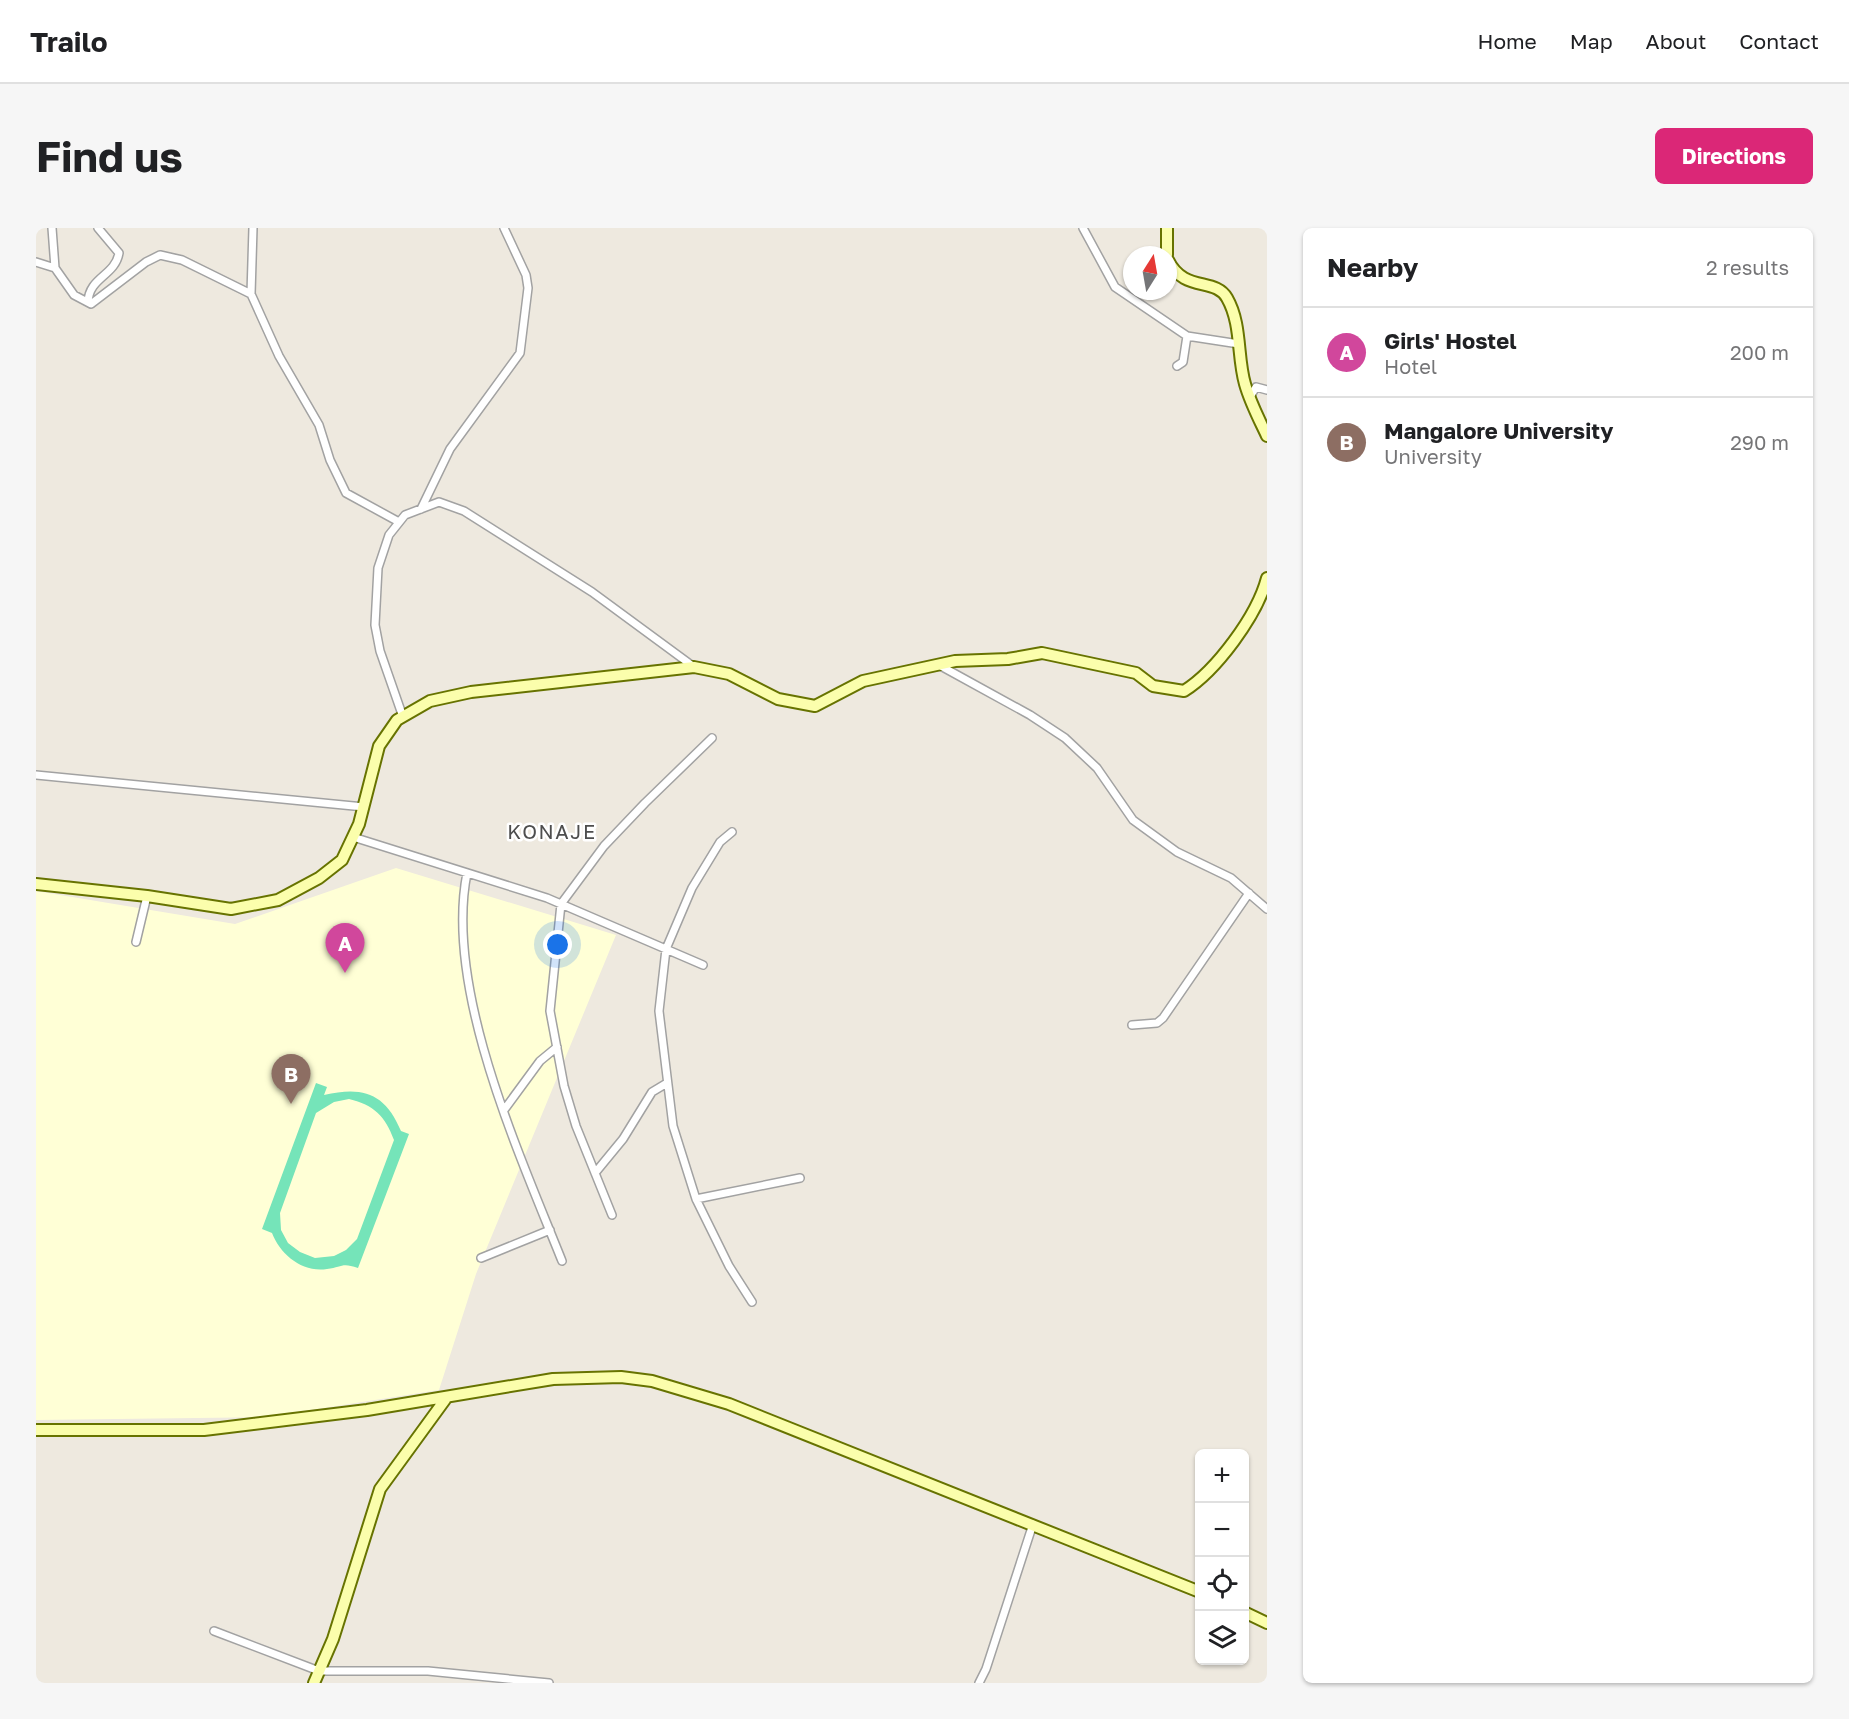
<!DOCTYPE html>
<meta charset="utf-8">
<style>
:root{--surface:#fff;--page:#f6f6f6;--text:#202124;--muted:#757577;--line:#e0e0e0;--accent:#db2777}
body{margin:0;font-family:"Golos Text",sans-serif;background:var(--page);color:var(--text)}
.controls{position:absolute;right:18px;bottom:18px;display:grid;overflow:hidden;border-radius:9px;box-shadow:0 2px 4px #0004}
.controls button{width:54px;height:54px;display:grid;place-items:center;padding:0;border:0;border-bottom:2px solid var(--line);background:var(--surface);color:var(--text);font:30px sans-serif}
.compass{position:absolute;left:1087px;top:18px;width:54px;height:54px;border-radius:50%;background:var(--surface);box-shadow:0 2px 4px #0004;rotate:11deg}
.you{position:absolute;left:522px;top:717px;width:21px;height:21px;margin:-15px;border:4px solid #fff;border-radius:50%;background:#1a73e8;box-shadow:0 0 0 9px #1a73e833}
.badge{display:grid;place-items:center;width:39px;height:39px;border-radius:50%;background:var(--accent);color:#fff;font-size:20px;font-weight:700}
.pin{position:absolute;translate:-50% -50px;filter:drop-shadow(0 2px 3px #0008)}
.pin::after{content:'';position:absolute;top:32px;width:21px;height:18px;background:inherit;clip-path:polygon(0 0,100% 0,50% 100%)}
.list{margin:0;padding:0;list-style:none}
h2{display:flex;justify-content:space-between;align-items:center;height:78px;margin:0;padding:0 24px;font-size:26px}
h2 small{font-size:20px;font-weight:400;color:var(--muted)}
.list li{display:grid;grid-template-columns:39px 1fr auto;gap:18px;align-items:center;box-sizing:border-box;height:90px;padding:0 24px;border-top:2px solid var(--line)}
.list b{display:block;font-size:22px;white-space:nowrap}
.list p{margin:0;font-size:20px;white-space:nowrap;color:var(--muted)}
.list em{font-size:20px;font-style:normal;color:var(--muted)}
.icon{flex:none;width:33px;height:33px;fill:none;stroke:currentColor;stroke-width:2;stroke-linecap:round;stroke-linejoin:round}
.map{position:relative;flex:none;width:1231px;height:1455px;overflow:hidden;border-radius:9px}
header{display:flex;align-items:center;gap:36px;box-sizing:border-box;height:84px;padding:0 30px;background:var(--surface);border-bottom:2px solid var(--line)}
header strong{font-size:28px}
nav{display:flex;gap:33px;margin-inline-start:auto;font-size:21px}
.intro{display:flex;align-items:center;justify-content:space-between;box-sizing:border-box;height:144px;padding:0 36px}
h1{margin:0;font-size:42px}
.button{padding:15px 27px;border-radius:9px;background:var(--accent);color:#fff;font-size:21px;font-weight:700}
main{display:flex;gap:36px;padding:0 36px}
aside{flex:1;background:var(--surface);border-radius:9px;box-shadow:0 2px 4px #0004}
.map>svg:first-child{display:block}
</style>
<header>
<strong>Trailo</strong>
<nav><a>Home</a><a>Map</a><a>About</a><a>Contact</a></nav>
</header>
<div class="intro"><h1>Find us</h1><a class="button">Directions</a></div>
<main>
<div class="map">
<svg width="1231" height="1455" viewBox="0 0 1231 1455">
<rect width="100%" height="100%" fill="#eee9df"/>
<!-- education -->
<path fill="#ffffd6" d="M360 640 580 707 440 1046 403 1162 230 1189 0 1192V663L199 696Z"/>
<!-- pitch -->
<path fill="#75e4b9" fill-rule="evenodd" d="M280 855 291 859 288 867C327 858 349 865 365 903L373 906 322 1040C306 1034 306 1039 291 1041 266 1045 244 1026 236 1005L226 1001ZM313 871C338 877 349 888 358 912L321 1011 310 1022 298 1028 279 1030 264 1024 252 1015 245 1002 244 985 280 885 298 874Z"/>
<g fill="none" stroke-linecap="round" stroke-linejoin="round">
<defs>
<path id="street" d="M16 0 19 40
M1047 0 1079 59 1151 108 1203 116
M0 34 19 40 38 67 55 76 110 34 124 27 146 32 215 66 243 128 283 197 294 232 310 265 363 294
M215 66 217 0
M52 74C53 49 79 48 83 25L62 0
M1141 138 1147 134 1151 108
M1214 169 1220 159 1231 162
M385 281 414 221 484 125 492 60 490 47 468 0
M903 437 994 487 1029 510 1061 540 1097 592 1141 624 1195 650 1231 681
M367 489 344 423 339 397 342 340 353 307 369 287 403 274 428 283 556 364 658 439
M0 547 328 579
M696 604 684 614 656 660 630 721 623 783 637 898 660 971 693 1038 716 1074
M317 609 511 670 667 737
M431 645C408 761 483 925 526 1033
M100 714 111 668
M1096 797 1121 795 1127 790 1213 665
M468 882 504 833 521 819
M559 945 587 911 616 864 631 855
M660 971 764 950
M576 987 540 898 528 858 514 783 525 676 568 618 609 575 676 510
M445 1030 514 1002
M178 1403 283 1443H392L513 1455
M943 1455 950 1441 997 1296"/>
<path id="secondary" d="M1131 0V27
M1132 32C1148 65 1179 49 1191 70 1206 96 1201 129 1209 156 1214 174 1223 191 1231 208
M0 656 111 668 195 681 242 672 283 650 306 632 323 596 343 518 361 492 394 473 435 464 658 439 693 446 742 471 779 478 827 453 919 433 972 431 1006 425 1100 445 1117 458 1148 463C1180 443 1221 388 1231 350
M0 1202H168L331 1182 517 1151 585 1149 616 1153 693 1176 1164 1364
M1208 1384 1231 1395
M278 1455 297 1411 344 1261 411 1169"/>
</defs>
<!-- street casing -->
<use href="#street" stroke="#a2a2a2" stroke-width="10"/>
<!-- secondary casing -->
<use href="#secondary" stroke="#677300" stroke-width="14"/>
<!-- street -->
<use href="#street" stroke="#fff" stroke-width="7"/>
<!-- secondary -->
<use href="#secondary" stroke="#fbfeac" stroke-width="10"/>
</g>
<g text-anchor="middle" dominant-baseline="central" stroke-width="5" stroke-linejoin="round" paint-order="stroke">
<!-- quarter labels -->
<g font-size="20" letter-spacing="1.5" fill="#4e4e4e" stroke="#fff">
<text x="516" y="603">KONAJE</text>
</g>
</g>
</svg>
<div class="controls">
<button>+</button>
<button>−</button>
<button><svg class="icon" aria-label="locate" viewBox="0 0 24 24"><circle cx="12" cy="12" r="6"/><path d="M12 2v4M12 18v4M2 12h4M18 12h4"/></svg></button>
<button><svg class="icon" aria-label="layers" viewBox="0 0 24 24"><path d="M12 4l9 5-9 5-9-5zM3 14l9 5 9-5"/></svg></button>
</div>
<svg class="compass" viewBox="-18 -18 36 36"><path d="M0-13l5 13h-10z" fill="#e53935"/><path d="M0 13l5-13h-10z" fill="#757577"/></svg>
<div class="you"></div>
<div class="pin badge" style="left:309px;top:745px;background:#d1479c">A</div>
<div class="pin badge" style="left:255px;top:876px;background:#8d6e63">B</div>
</div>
<aside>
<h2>Nearby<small>2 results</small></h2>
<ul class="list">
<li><span class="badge" style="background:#d1479c">A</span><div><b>Girls' Hostel</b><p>Hotel</p></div><em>200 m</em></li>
<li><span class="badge" style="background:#8d6e63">B</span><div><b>Mangalore University</b><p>University</p></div><em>290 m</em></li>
</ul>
</aside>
</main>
